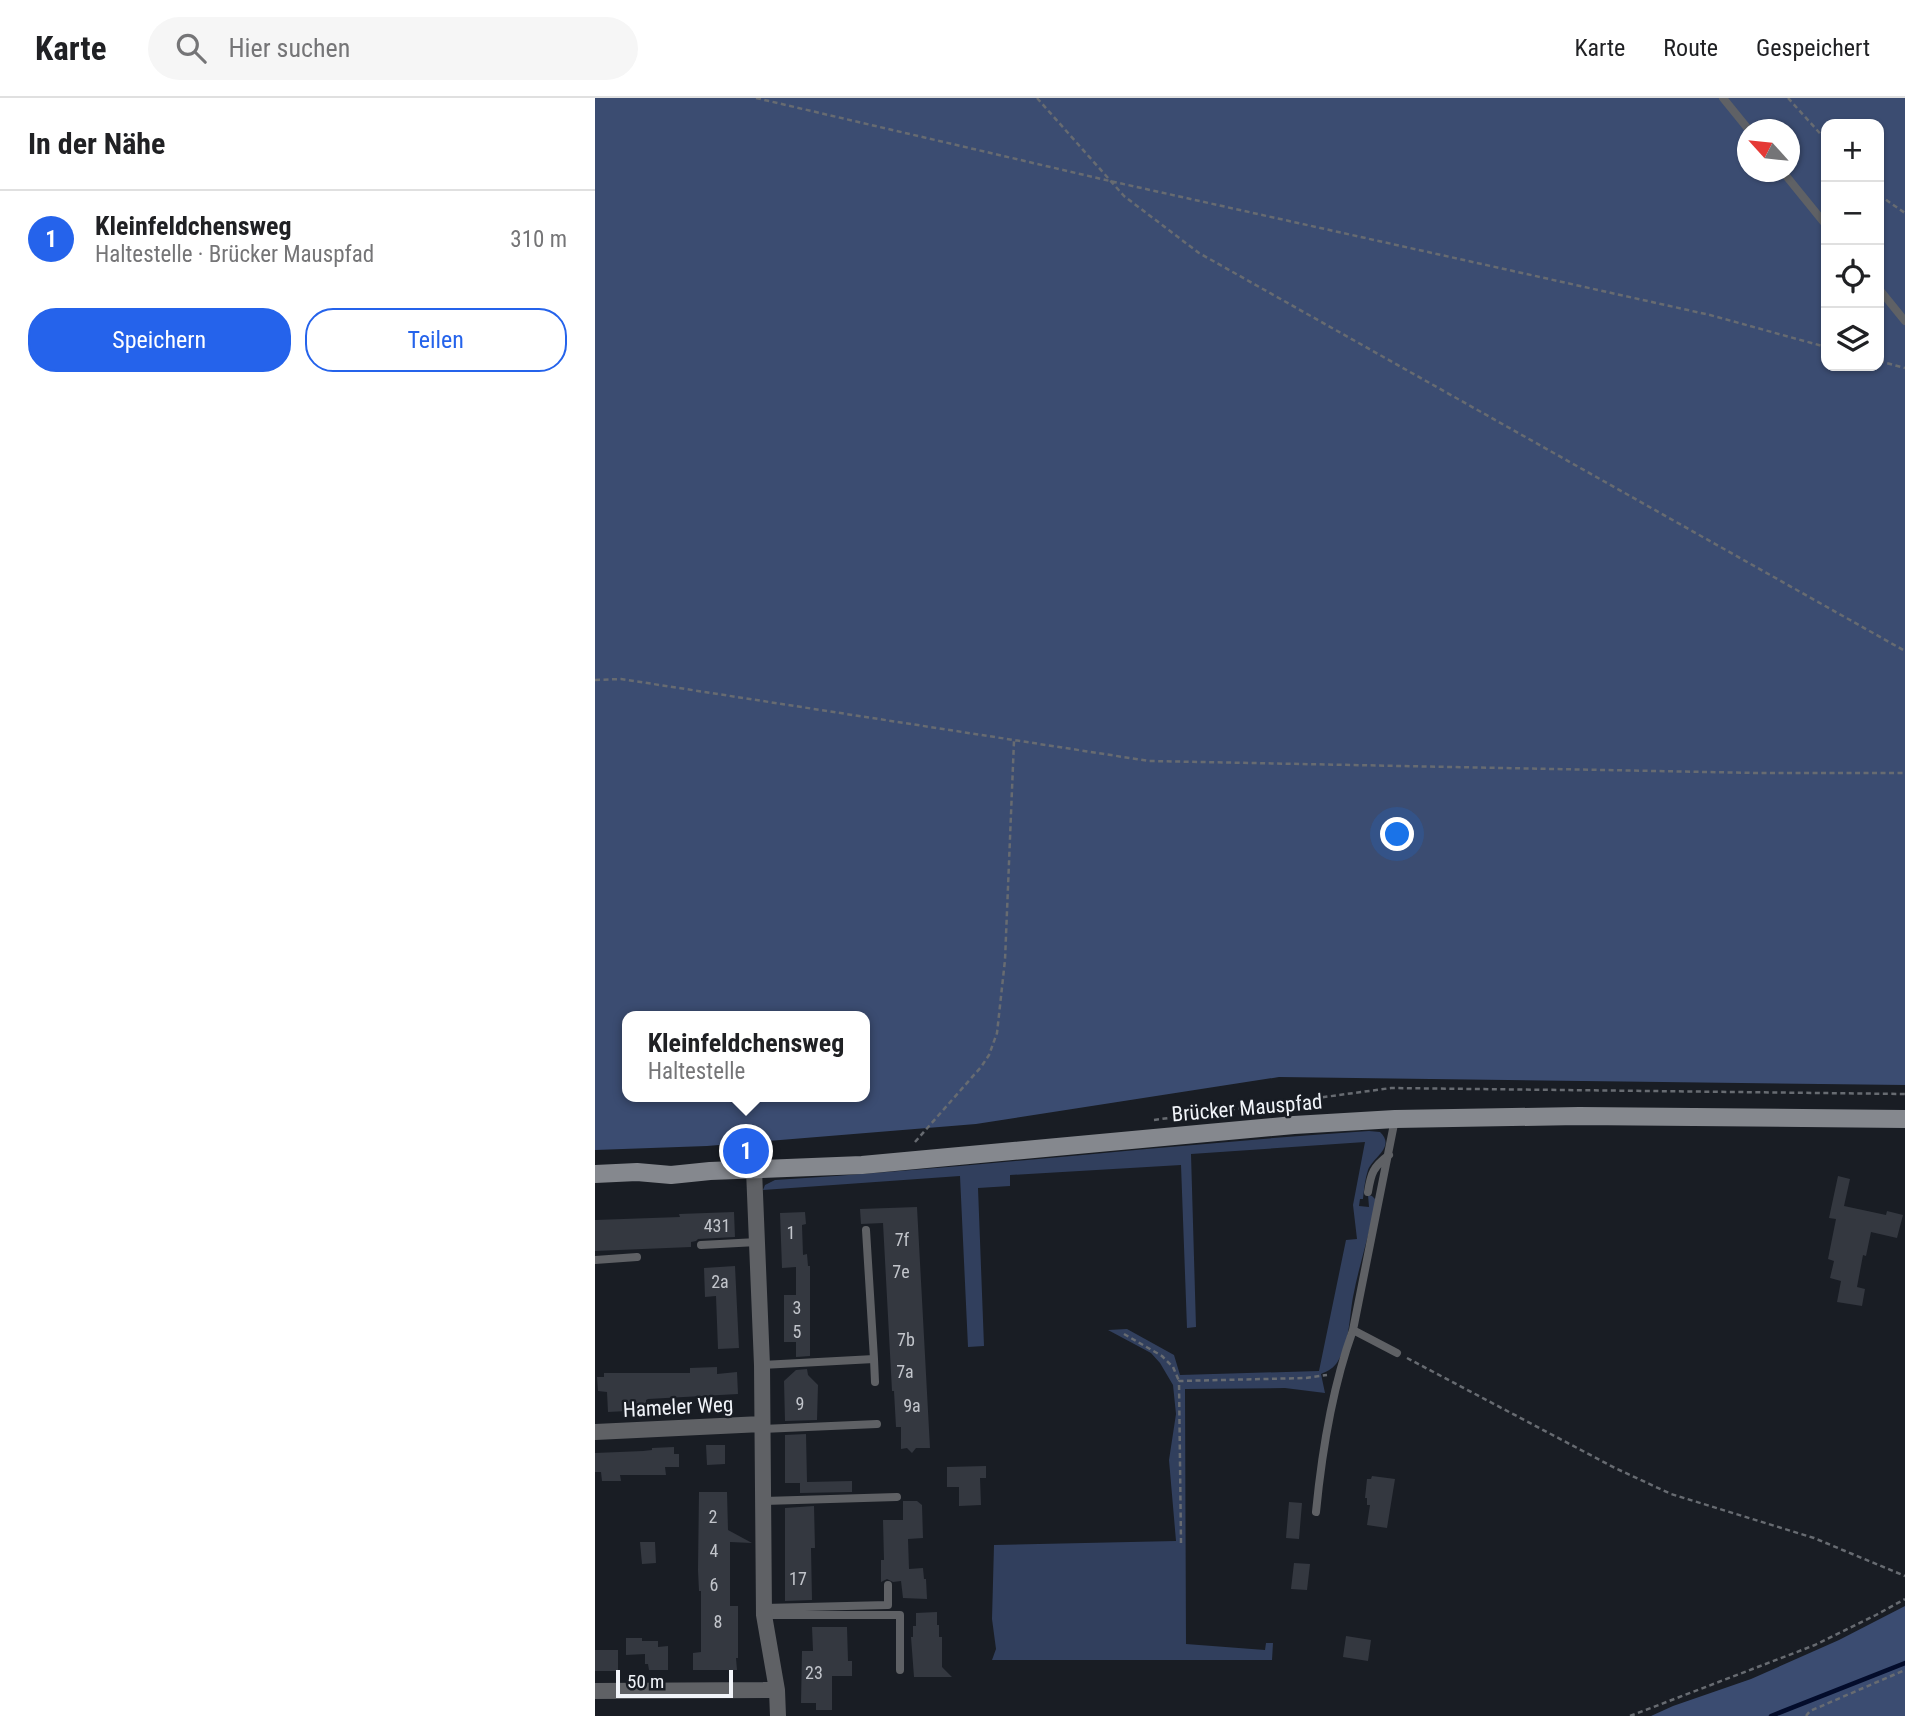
<!DOCTYPE html>
<html lang="de">
<meta charset="utf-8">
<style>
:root{--surface:#fff;--page:#f6f6f6;--text:#202124;--muted:#757577;--line:#e0e0e0;--accent:#2563eb}
body{margin:0;font-family:"Roboto Condensed",sans-serif;background:var(--page);color:var(--text)}
.controls{position:absolute;right:21px;top:21px;display:grid;overflow:hidden;border-radius:14px;box-shadow:0 2px 5px #0004}
.controls button{width:63px;height:63px;display:grid;place-items:center;padding:0;border:0;border-bottom:2px solid var(--line);background:var(--surface);color:var(--text);font:35px sans-serif}
.compass{position:absolute;left:1142px;top:21px;width:63px;height:63px;border-radius:50%;background:var(--surface);box-shadow:0 2px 5px #0004;rotate:297deg}
.scale{position:absolute;left:21px;bottom:18px;width:117px;box-sizing:border-box;padding-left:7px;border:4px solid #f1f4f9;border-top:0;font-size:19px;line-height:24px;white-space:nowrap;color:#f1f4f9;-webkit-text-stroke:5px #191d24;paint-order:stroke}
.you{position:absolute;left:803px;top:737px;width:24px;height:24px;margin:-18px;border:5px solid #fff;border-radius:50%;background:#1a73e8;box-shadow:0 0 0 10px #1a73e833}
.badge{display:grid;place-items:center;width:46px;height:46px;border-radius:50%;background:var(--accent);color:#fff;font-size:23px;font-weight:700}
.pin{position:absolute;translate:-50% -50%;border:4px solid #fff;box-shadow:0 2px 7px #0006}
.popup{position:absolute;left:27px;top:913px;width:248px;height:91px;box-sizing:border-box;display:grid;place-content:center;border-radius:14px;background:var(--surface);filter:drop-shadow(0 2px 5px #0005);font-size:23px;white-space:nowrap;color:var(--muted)}
.popup b{font-size:26px;color:var(--text)}
.popup::after{content:'';position:absolute;left:50%;top:100%;margin-left:-14px;border:14px solid transparent;border-top-color:var(--surface)}
.list{margin:0;padding:0;list-style:none}
h2{display:flex;justify-content:space-between;align-items:center;height:91px;margin:0;padding:0 28px;font-size:30px}
h2 small{font-size:23px;font-weight:400;color:var(--muted)}
.list li{display:grid;grid-template-columns:46px 1fr auto;gap:21px;align-items:center;box-sizing:border-box;height:98px;padding:0 28px;border-top:2px solid var(--line)}
.list b{display:block;font-size:26px;white-space:nowrap}
.list p{margin:0;font-size:23px;white-space:nowrap;color:var(--muted)}
.list em{font-size:23px;font-style:normal;color:var(--muted)}
.actions{display:flex;gap:14px;padding:21px 28px}
.actions a{flex:1;padding:16px 0;border:2px solid var(--accent);border-radius:28px;text-align:center;font-size:24px;color:var(--accent)}
.actions .main{background:var(--accent);color:#fff}
.icon{flex:none;width:38px;height:38px;fill:none;stroke:currentColor;stroke-width:2;stroke-linecap:round;stroke-linejoin:round}
.map{position:relative;flex:none;width:1310px;height:1618px;overflow:hidden}
header{display:flex;align-items:center;gap:42px;box-sizing:border-box;height:98px;padding:0 35px;background:var(--surface);border-bottom:2px solid var(--line)}
header strong{font-size:33px}
nav{display:flex;gap:38px;margin-inline-start:auto;font-size:24px}
.search{width:490px;height:63px;background:var(--page);display:flex;align-items:center;gap:18px;box-sizing:border-box;padding:0 24px;border-radius:38px;color:var(--muted);font-size:26px}
main{display:flex}
aside{flex:1;background:var(--surface)}
.map>svg:first-child{display:block}
</style>
<header>
<strong>Karte</strong>
<div class="search"><svg class="icon" aria-label="search" viewBox="0 0 24 24"><circle cx="10" cy="10" r="6"/><path d="M15 15l6 6"/></svg>Hier suchen</div>
<nav><a>Karte</a><a>Route</a><a>Gespeichert</a></nav>
</header>
<main>
<aside>
<h2>In der Nähe<small></small></h2>
<ul class="list">
<li><span class="badge">1</span><div><b>Kleinfeldchensweg</b><p>Haltestelle · Brücker Mauspfad</p></div><em>310 m</em></li>
</ul>
<div class="actions"><a class="main">Speichern</a><a>Teilen</a></div>
</aside>
<div class="map">
<svg width="1310" height="1618" viewBox="0 0 1310 1618">
<rect width="100%" height="100%" fill="#191d24"/>
<!-- green -->
<path fill="#313f5d" d="M774 1033 785 1034C801 1049 778 1059 773 1072 770 1081 769 1091 768 1101H765L764 1108 774 1109 773 1097 777 1098 781 1102C775 1135 764 1167 758 1199 754 1221 755 1243 743 1263 739 1270 733 1273 726 1276L730 1295 690 1290 590 1291 591 1546 670 1552 671 1545H678L677 1562H397L401 1551 397 1521 399 1447 581 1443 574 1362 581 1316 578 1287 565 1265 556 1255 513 1232 532 1231 579 1257 585 1277 724 1273 751 1142 762 1141 758 1107 770 1044 596 1056 601 1229 592 1230 586 1067 415 1077V1088L383 1090 389 1248 373 1249 365 1078 168 1092 170 1087 180 1082C378 1070 576 1046 774 1033Z"/>
<!-- forest -->
<path fill="#3b4c71" fill-rule="evenodd" d="M0 0H1310V987L684 979 381 1026 112 1048 0 1052ZM1231 26H1284V268H1231ZM1153 32H1195V74H1153ZM32 918H270V999H32Z
M1310 1508V1618H1056L1078 1608 1156 1581 1244 1542Z"/>
<g fill="none" stroke-linecap="round" stroke-linejoin="round">
<!-- stream -->
<path stroke="#030c2b" stroke-width="4.5" d="M1176 1618 1310 1565"/>
</g>
<!-- building -->
<path fill="#343840" d="M1243 1078 1255 1081 1249 1108 1291 1117 1292 1113 1308 1117 1302 1140 1276 1134 1271 1158 1268 1157 1262 1189 1270 1191 1267 1208 1242 1204 1246 1183 1235 1180 1239 1163 1233 1161 1241 1121 1234 1120Z
M322 1109 335 1350H321L317 1355 312 1350 306 1351V1329H301L299 1293H297L288 1125 266 1126 265 1111Z
M139 1114 140 1139 103 1141 101 1143 96 1144V1149L0 1153V1122L85 1119 84 1116Z
M210 1114 211 1126 207 1127 208 1157 212 1156 213 1168H215V1258L201 1259V1244H189V1197H201V1169L187 1170 185 1115Z
M140 1168 144 1250 123 1251 121 1198 110 1199 109 1170Z
M122 1269V1276L142 1274 143 1296 53 1301 51 1302V1312L13 1314 12 1294 3 1293 2 1279H9V1275H95V1270Z
M212 1271 213 1277 223 1287 222 1322 190 1323 189 1283 201 1272Z
M211 1336 212 1384 257 1383V1394L205 1395V1385H190V1337Z
M111 1347H130V1366L112 1367Z
M79 1349V1356H84V1369H70L71 1377H25L26 1383H7L6 1374H0V1355L48 1353 57 1352V1350Z
M391 1368V1380H385L386 1407 364 1408V1389H352V1369Z
M777 1378 800 1381 792 1430 772 1427 775 1407H772V1400H770L772 1381H776Z
M104 1394H132L133 1432 157 1445 135 1444V1508H143V1560H141L142 1572H98V1555L106 1554V1493H104L103 1472Z
M308 1403H322L327 1407 328 1440 313 1441 314 1471 328 1470 329 1481H331L332 1501 308 1500 306 1483 298 1484 292 1481 286 1484V1462H289L288 1422H308Z
M694 1404 707 1405 704 1441 691 1440Z
M219 1408 220 1450H216L217 1502 190 1503V1410Z
M45 1444H60L61 1465 47 1466Z
M699 1465 715 1466 712 1492 696 1491Z
M342 1514V1527H344V1539H347V1569L357 1579H319L316 1539H318V1528H321V1515Z
M217 1529H252L253 1563H257V1578H237V1612H221V1605H206L207 1553H218Z
M751 1538 776 1542 773 1563 748 1559Z
M31 1540H47V1543H63V1549L73 1548V1572H54L53 1566H50V1556L31 1557Z
M0 1552H23V1573H0Z"/>
<g fill="none" stroke-linecap="round" stroke-linejoin="round">
<!-- path -->
<path stroke="#676b71" stroke-width="2.5" stroke-dasharray="5 3.5" stroke-linecap="butt" d="M161 0 515 83 1115 217 1231 249
M442 0 529 98 604 155 1310 553
M1193 0 1231 42
M1284 97 1310 115
M1284 263 1310 270
M0 582 26 581 554 663 1162 675H1310
M559 1022 796 990 1310 996
M320 1044 386 969 394 957 402 935 410 862 419 643
M529 1236 567 1258 578 1269 584 1283
M812 1260 1020 1370 1076 1396 1219 1440 1310 1478
M586 1445 584 1283 711 1280 732 1277
M1035 1618 1220 1547 1281 1517 1310 1501
M1211 1618 1215 1613 1310 1572"/>
<!-- service -->
<path stroke="#5f6165" stroke-width="8" d="M1128 0 1154 32
M1188 74 1231 127
M1284 191 1310 223
M773 1094C776 1075 778 1069 794 1057
M106 1147 162 1144
M0 1162 42 1159
M758 1232 802 1255
M279 1261 280 1284
M167 1267 279 1261 271 1132
M167 1331 282 1326
M169 1403 302 1399
M721 1414C727 1352 737 1290 758 1232L800 1021
M169 1510 293 1507V1487
M169 1517H305V1572"/>
<!-- minor -->
<path stroke="#5f6165" stroke-width="16" d="M159 1072 167 1267 169 1517 182 1592 183 1618
M0 1334 167 1326
M0 1593 182 1592"/>
<!-- secondary -->
<path stroke="#85888e" stroke-width="18" d="M0 1076 42 1074 76 1077 115 1073 267 1067 699 1027 800 1021 984 1018 1310 1021"/>
</g>
<g text-anchor="middle" dominant-baseline="central" stroke-width="5" stroke-linejoin="round" paint-order="stroke">
<!-- number labels -->
<g font-size="18" fill="#c2c5cb">
<text x="122" y="1127">431</text>
<text x="196" y="1134">1</text>
<text x="307" y="1141">7f</text>
<text x="306" y="1173">7e</text>
<text x="125" y="1183">2a</text>
<text x="202" y="1209">3</text>
<text x="202" y="1233">5</text>
<text x="311" y="1241">7b</text>
<text x="310" y="1273">7a</text>
<text x="205" y="1305">9</text>
<text x="317" y="1307">9a</text>
<text x="118" y="1418">2</text>
<text x="119" y="1452">4</text>
<text x="203" y="1480">17</text>
<text x="119" y="1486">6</text>
<text x="123" y="1523">8</text>
<text x="219" y="1574">23</text>
</g>
<!-- street labels -->
<g font-size="21" fill="#f1f4f9" stroke="#191d24">
<text transform="translate(652 1010) rotate(-5)">Brücker Mauspfad</text>
<text transform="translate(83 1309) rotate(-3)">Hameler Weg</text>
</g>
</g>
</svg>
<div class="controls">
<button>+</button>
<button>−</button>
<button><svg class="icon" aria-label="locate" viewBox="0 0 24 24"><circle cx="12" cy="12" r="6"/><path d="M12 2v4M12 18v4M2 12h4M18 12h4"/></svg></button>
<button><svg class="icon" aria-label="layers" viewBox="0 0 24 24"><path d="M12 4l9 5-9 5-9-5zM3 14l9 5 9-5"/></svg></button>
</div>
<svg class="compass" viewBox="-18 -18 36 36"><path d="M0-13l5 13h-10z" fill="#e53935"/><path d="M0 13l5-13h-10z" fill="#757577"/></svg>
<div class="scale">50 m</div>
<div class="you"></div>
<div class="pin badge" style="left:151px;top:1053px">1</div>
<div class="popup"><b>Kleinfeldchensweg</b>Haltestelle</div>
</div>
</main>
